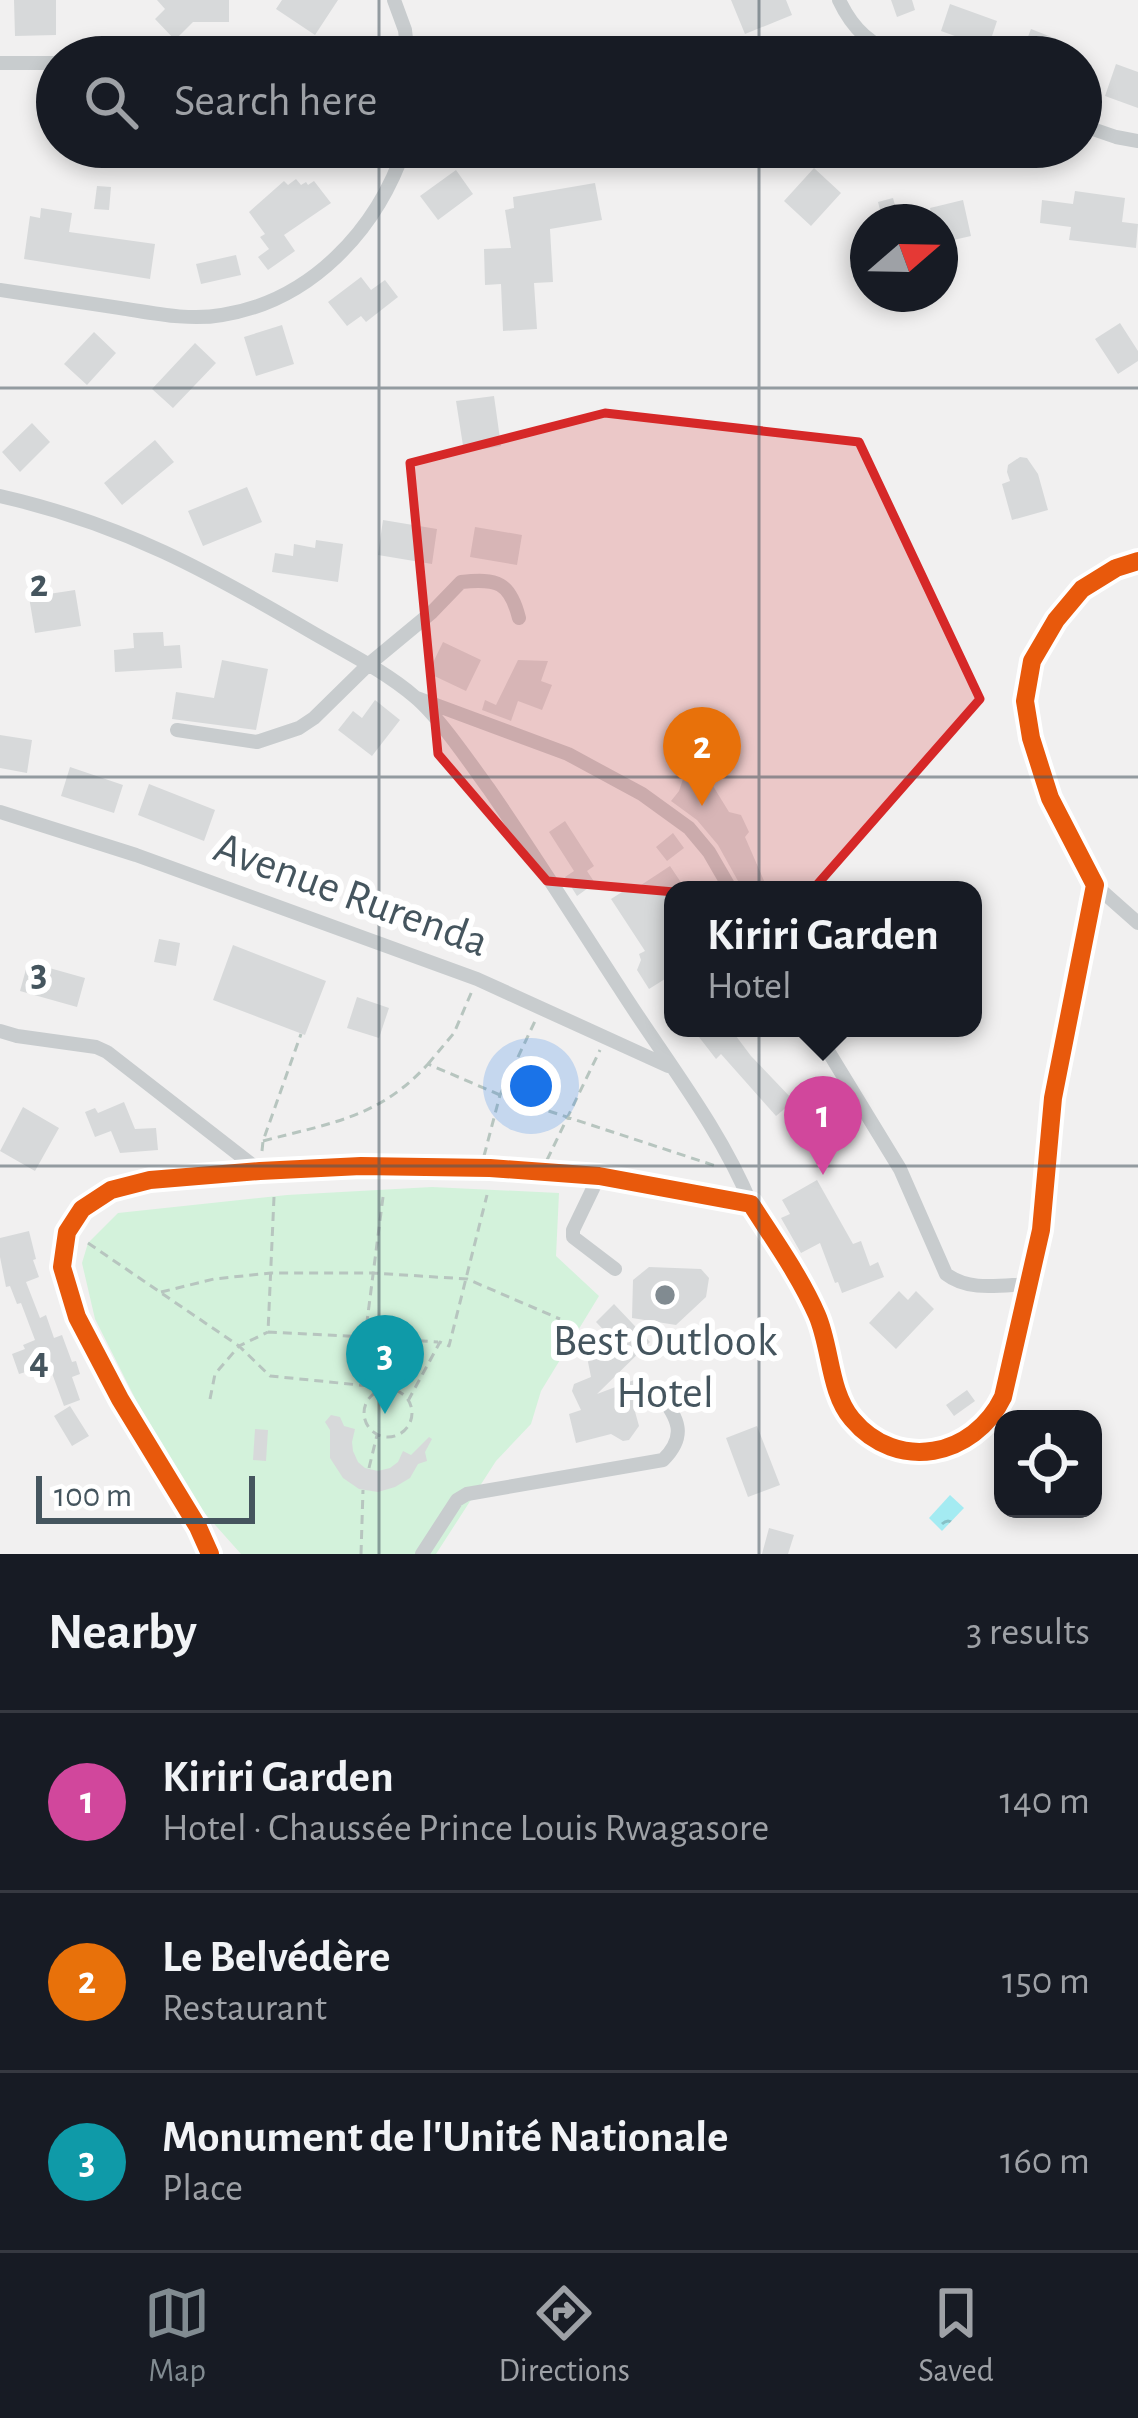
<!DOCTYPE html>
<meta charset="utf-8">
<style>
:root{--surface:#171b24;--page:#20242c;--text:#f1f3f6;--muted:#9ea1a6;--line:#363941;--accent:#818b91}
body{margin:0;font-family:"Alegreya Sans",sans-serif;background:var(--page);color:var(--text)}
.controls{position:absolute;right:36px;bottom:36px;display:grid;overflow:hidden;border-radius:24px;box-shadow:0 6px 18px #0003}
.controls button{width:108px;height:108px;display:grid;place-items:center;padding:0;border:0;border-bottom:3px solid var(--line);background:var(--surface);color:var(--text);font:60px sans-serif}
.compass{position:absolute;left:850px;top:204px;width:108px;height:108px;border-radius:50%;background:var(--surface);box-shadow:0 6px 18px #0003;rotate:70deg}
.scale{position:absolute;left:36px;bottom:30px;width:219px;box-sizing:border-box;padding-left:12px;border:6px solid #45555e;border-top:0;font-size:33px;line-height:42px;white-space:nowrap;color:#45555e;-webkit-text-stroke:9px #fff;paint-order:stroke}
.you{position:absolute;left:531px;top:1086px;width:42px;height:42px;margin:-30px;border:9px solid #fff;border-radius:50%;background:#1a73e8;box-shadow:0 0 0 18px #1a73e833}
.badge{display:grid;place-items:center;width:78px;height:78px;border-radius:50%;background:var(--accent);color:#fff;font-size:39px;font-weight:700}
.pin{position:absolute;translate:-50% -99px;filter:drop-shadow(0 3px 6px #0008)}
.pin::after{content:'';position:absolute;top:63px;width:42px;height:36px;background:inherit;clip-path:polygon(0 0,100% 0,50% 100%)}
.popup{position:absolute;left:664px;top:881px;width:318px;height:156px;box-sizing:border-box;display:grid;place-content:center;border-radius:24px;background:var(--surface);filter:drop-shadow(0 3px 9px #0005);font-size:39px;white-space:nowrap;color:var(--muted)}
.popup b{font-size:45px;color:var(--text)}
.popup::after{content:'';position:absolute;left:50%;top:100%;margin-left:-24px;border:24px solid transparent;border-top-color:var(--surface)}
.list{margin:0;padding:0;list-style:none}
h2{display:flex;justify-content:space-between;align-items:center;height:156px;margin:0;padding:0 48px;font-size:51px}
h2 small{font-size:39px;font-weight:400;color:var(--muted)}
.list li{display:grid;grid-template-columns:78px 1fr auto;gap:36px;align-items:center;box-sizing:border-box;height:180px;padding:0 48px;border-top:3px solid var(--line)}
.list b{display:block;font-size:45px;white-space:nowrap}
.list p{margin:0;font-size:39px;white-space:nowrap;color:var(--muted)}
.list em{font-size:39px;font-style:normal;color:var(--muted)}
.icon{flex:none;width:66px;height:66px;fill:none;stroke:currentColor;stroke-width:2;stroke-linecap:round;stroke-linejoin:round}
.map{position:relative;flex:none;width:1138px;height:1554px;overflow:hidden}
.search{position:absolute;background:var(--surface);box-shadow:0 6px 18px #0003;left:36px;right:36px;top:36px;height:132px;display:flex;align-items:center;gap:30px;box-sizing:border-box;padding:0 42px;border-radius:66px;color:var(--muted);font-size:45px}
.sheet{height:696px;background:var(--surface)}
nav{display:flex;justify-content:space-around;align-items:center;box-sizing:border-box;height:168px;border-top:3px solid var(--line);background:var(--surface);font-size:33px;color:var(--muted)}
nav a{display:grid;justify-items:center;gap:6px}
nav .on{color:var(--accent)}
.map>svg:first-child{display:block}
</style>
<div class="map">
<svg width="1138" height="1554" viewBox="0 0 1138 1554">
<defs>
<pattern id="water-ripples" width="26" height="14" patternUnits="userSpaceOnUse" patternTransform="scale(3)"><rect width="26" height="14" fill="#a4ebf2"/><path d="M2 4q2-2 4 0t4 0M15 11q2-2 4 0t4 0" fill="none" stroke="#87c1c7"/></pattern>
</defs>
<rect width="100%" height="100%" fill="#f1f0f0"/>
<!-- park -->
<path fill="#d3f2db" d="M432 1187 559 1193 556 1256 599 1296 541 1391 531 1424 496 1461 436 1554H241L192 1499 149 1426 95 1319 82 1263 88 1243 118 1213 287 1195Z"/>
<!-- water -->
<path fill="url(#water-ripples)" d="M950 1495 964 1508 942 1531 929 1518Z"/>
<!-- building -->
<path fill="#d7d9da" d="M14 0H56V35L15 36Z
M157 0H229V22H193L175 40 155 19 165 9Z
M282 0H338L315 35 276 9Z
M731 0H786L792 15 745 34Z
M891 0H912L915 10 897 17Z
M950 4 997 21 988 48 941 31Z
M1031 29 1059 40 1052 57H1020Z
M714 40 719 48 729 45 741 57H693Z
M1116 64 1138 72V108L1105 96Z
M814 168 841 193 811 226 784 201Z
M456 170 473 194 438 220 420 196Z
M296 179 301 185 306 182 308 185 314 181 331 203 284 235 295 251 268 270 258 257 269 249 260 237 265 234 249 212 284 181 288 185Z
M595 183 602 220 550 229 553 282 534 283 537 329 503 331 501 284 485 285 484 249 511 248 505 210 514 208 513 197Z
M97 186 111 187 109 210 94 209Z
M1075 191 1125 198 1122 222 1138 224 1136 248 1069 240 1071 227 1040 223 1042 200 1073 204Z
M893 198 899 220 883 222 878 202Z
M963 200 971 236 940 243V222H933L930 208Z
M41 208 72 213 69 232 155 244 150 279 24 259 30 216 40 218Z
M236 255 241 275 201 284 196 264Z
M361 277 371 290 385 280 398 297 366 322 361 316 347 326 328 302Z
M1120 323 1138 351V361L1118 374 1095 339Z
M282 325 294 364 256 376 244 337Z
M94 332 116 353 87 385 64 364Z
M195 343 216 363 173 408 152 389Z
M494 396 501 446 464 452 456 401Z
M32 423 50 442 20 472 2 452Z
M155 440 174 462 122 505 104 483Z
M1020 457 1027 458 1038 474 1048 510 1012 520 1002 484 1010 481 1007 472 1008 465Z
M247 487 262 522 203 546 188 511Z
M383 520 437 529 432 564 378 555Z
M475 527 522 535 517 565 470 557Z
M316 540 343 544 338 582 272 572 275 553 293 556 294 544 315 548Z
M75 590 81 626 35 633 29 597Z
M163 632 164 646 180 645 182 668 115 672 114 650 134 648 133 633Z
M443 642 481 660 466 691 428 673Z
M222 660 268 669 256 730 172 719 176 692 214 698Z
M518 660 548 661 541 681 552 685 542 710 518 701 511 721 482 710 485 700 496 705Z
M375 700 400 720 372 756 338 730 353 711 362 718Z
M0 735 32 740 27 773 0 768Z
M70 767 123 785 114 813 61 796Z
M684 776 713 786 729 812 741 815 749 832 745 837 768 890H743L718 845 697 820 671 801 679 791Z
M149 784 215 810 204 841 138 815Z
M565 821 594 866 587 871 595 883 577 896 565 877 574 871 549 832Z
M673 833 684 848 667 861 656 847Z
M670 866 686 890H673V974L649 989 637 970 641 960 639 954 645 951 611 899 633 885 635 889Z
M159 939 180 943 176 966 154 962Z
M233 945 326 981 305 1035 213 1000Z
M28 962 85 978 77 1007 20 991Z
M357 997 389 1008 379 1038 347 1028Z
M692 1028H730L751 1056 794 1101 776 1116 721 1054 716 1059Z
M124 1102 135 1129 156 1128 158 1150 120 1153 111 1131 95 1137 85 1112 95 1108 98 1113Z
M23 1107 59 1128 35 1171 0 1151Z
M817 1180 853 1244 861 1241 870 1266 878 1262 884 1277 842 1293 838 1282 835 1283 820 1243 801 1253 781 1218 790 1214 782 1200Z
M29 1231 36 1259 33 1260 39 1277 26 1282 40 1318 46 1315 54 1338 62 1335 72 1362 76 1361 80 1374 72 1377 80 1400 64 1406 49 1365 19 1374 12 1354 25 1349 23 1345 35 1340 21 1303 17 1304 10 1286 6 1287 0 1257V1238Z
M649 1267 701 1269 709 1278 706 1297 676 1325 632 1318 633 1280Z
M899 1291 908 1300 916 1291 934 1309 896 1349 869 1323Z
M614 1304 650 1342 597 1394 634 1380 642 1406 634 1408 639 1426 629 1440 623 1441 611 1434 576 1443 569 1414 581 1410 572 1391 574 1384 591 1377 588 1362 590 1356 618 1345 596 1322Z
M967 1390 975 1401 954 1416 946 1405Z
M70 1406 89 1436 72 1446 54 1416Z
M331 1415 340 1417 344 1426 355 1429 352 1442 353 1451 358 1462 365 1468 378 1471 390 1468 398 1462 403 1451 411 1455 429 1437 432 1439 425 1452 427 1461 418 1464 410 1478 395 1487 378 1492 359 1489 343 1478 330 1458V1430L325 1422Z
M757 1426 780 1485 748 1497 726 1438Z
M255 1429 268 1430 266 1461 253 1460Z
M769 1528 794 1535 788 1554H762Z"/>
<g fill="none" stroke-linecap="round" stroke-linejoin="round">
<!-- path -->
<path stroke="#b7c5bf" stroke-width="3" stroke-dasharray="9 6" stroke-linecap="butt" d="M428 1064 454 1033 472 991
M263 1141C330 1123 379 1118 428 1064L500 1095 719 1167
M262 1151 263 1141 301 1034
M484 1156 500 1095 536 1019
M547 1160 600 1050
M274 1197 268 1332 365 1337
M383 1197 365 1337 438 1342
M88 1243 239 1346 268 1332
M161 1292 214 1279 271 1273H373L467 1279 560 1319
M364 1413a24 24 0 1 1 48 0a24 24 0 1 1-48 0Z
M210 1399 215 1374 239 1346 270 1376 389 1388
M408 1401 440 1342 449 1346 487 1195
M369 1468 377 1435
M361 1554 363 1490"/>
<!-- minor -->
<path stroke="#c8ccce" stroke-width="14" d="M394 0 405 30 408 57
M839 0C853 30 871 45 901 57
M0 63H57
M1081 125 1116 137 1138 141
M0 290C40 296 80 302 120 308 153 313 189 321 222 315 311 301 377 230 405 147
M0 496C123 524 208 571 315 634 348 653 386 672 415 697 439 717 470 763 489 789 534 854 576 921 619 987 664 1058 719 1126 751 1204
M417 698 568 754 642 794 689 828 709 852 731 890
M177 730 257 742 299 728 314 718 368 665 432 612 461 582C497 578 510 582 519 618
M0 812 136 855 477 979 668 1066
M1095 885 1138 923
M814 1028 900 1169 946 1274C969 1292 1001 1285 1030 1284
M0 1031 17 1036 96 1047 107 1052 260 1171
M599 1176 573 1230V1237L615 1269
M210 1554 198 1527 120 1399 77 1317 62 1267 67 1232 82 1209 111 1190 150 1180 260 1171 361 1166 490 1168 599 1176 751 1204C774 1240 800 1276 817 1315 831 1347 829 1392 852 1419 897 1473 974 1457 1003 1397L1041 1230 1053 1098 1095 885 1050 798 1031 738 1025 701 1032 661 1056 620 1082 589 1116 568 1138 561
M422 1554 457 1500 467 1494 663 1460C691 1432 674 1415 656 1388"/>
<defs>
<path id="cycleway" d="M210 1554 198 1527 120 1399 77 1317 62 1267 67 1232 82 1209 111 1190 150 1180 260 1171 361 1166 490 1168 599 1176 751 1204C774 1240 800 1276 817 1315 831 1347 829 1392 852 1419 897 1473 974 1457 1003 1397L1041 1230 1053 1098 1095 885 1050 798 1031 738 1025 701 1032 661 1056 620 1082 589 1116 568 1138 561"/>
</defs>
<!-- cycleway casing -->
<use href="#cycleway" stroke="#fff" stroke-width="26"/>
<!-- cycleway -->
<use href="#cycleway" stroke="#e8590c" stroke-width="18"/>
</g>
<!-- marked area -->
<path fill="#d62828" fill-opacity="0.2" stroke="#d62828" stroke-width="9" stroke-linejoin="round" d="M605 413 859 442 980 699 801 903 547 881 438 754 410 463Z"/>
<!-- grid -->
<path fill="none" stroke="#45555e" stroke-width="3" stroke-opacity="0.55" d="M379 0V57M759 0V57M379 147V1554M759 147V1554M0 388H1138M0 777H1138M0 1166H1138"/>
<!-- markers -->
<circle fill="#818b91" stroke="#fff" stroke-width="4.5" cx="665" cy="1295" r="12"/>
<g text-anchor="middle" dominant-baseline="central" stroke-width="12" stroke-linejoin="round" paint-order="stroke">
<!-- street labels -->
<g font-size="45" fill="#45555e" stroke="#fff">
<text transform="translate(351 895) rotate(20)">Avenue Rurenda</text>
</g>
<!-- poi labels -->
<g font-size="45" fill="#45555e" stroke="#fff">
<text x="665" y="1341">Best Outlook<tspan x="665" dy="52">Hotel</tspan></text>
</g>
</g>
<g font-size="39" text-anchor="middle" font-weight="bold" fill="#45555e" stroke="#fff" stroke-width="12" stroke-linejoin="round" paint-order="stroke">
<text x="39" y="596">2</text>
<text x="39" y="985">3</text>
<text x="39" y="1373">4</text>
</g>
</svg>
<div class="controls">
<button><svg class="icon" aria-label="locate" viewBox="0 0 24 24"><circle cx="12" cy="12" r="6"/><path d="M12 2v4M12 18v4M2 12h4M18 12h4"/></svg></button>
</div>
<svg class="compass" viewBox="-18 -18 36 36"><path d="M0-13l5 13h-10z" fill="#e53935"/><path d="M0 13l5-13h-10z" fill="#9ea1a6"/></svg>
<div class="scale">100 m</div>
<div class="you"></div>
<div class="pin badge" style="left:823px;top:1175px;background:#d1479c">1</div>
<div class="popup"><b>Kiriri Garden</b>Hotel</div>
<div class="pin badge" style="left:702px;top:806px;background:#e8710a">2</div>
<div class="pin badge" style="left:385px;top:1414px;background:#0f9aa8">3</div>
<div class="search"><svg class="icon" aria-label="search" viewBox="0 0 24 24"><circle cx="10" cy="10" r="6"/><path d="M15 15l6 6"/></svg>Search here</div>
</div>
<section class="sheet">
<h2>Nearby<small>3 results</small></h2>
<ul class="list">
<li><span class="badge" style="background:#d1479c">1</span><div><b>Kiriri Garden</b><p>Hotel · Chaussée Prince Louis Rwagasore</p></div><em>140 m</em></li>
<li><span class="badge" style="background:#e8710a">2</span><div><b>Le Belvédère</b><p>Restaurant</p></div><em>150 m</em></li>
<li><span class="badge" style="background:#0f9aa8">3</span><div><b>Monument de l'Unité Nationale</b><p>Place</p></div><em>160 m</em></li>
</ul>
</section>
<nav>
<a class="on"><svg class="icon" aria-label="map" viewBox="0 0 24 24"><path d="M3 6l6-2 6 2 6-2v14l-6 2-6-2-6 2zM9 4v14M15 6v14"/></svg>Map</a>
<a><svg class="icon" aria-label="directions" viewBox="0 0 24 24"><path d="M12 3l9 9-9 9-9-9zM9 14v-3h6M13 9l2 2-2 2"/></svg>Directions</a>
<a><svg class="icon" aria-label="saved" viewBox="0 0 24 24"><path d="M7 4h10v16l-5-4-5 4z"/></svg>Saved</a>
</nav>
